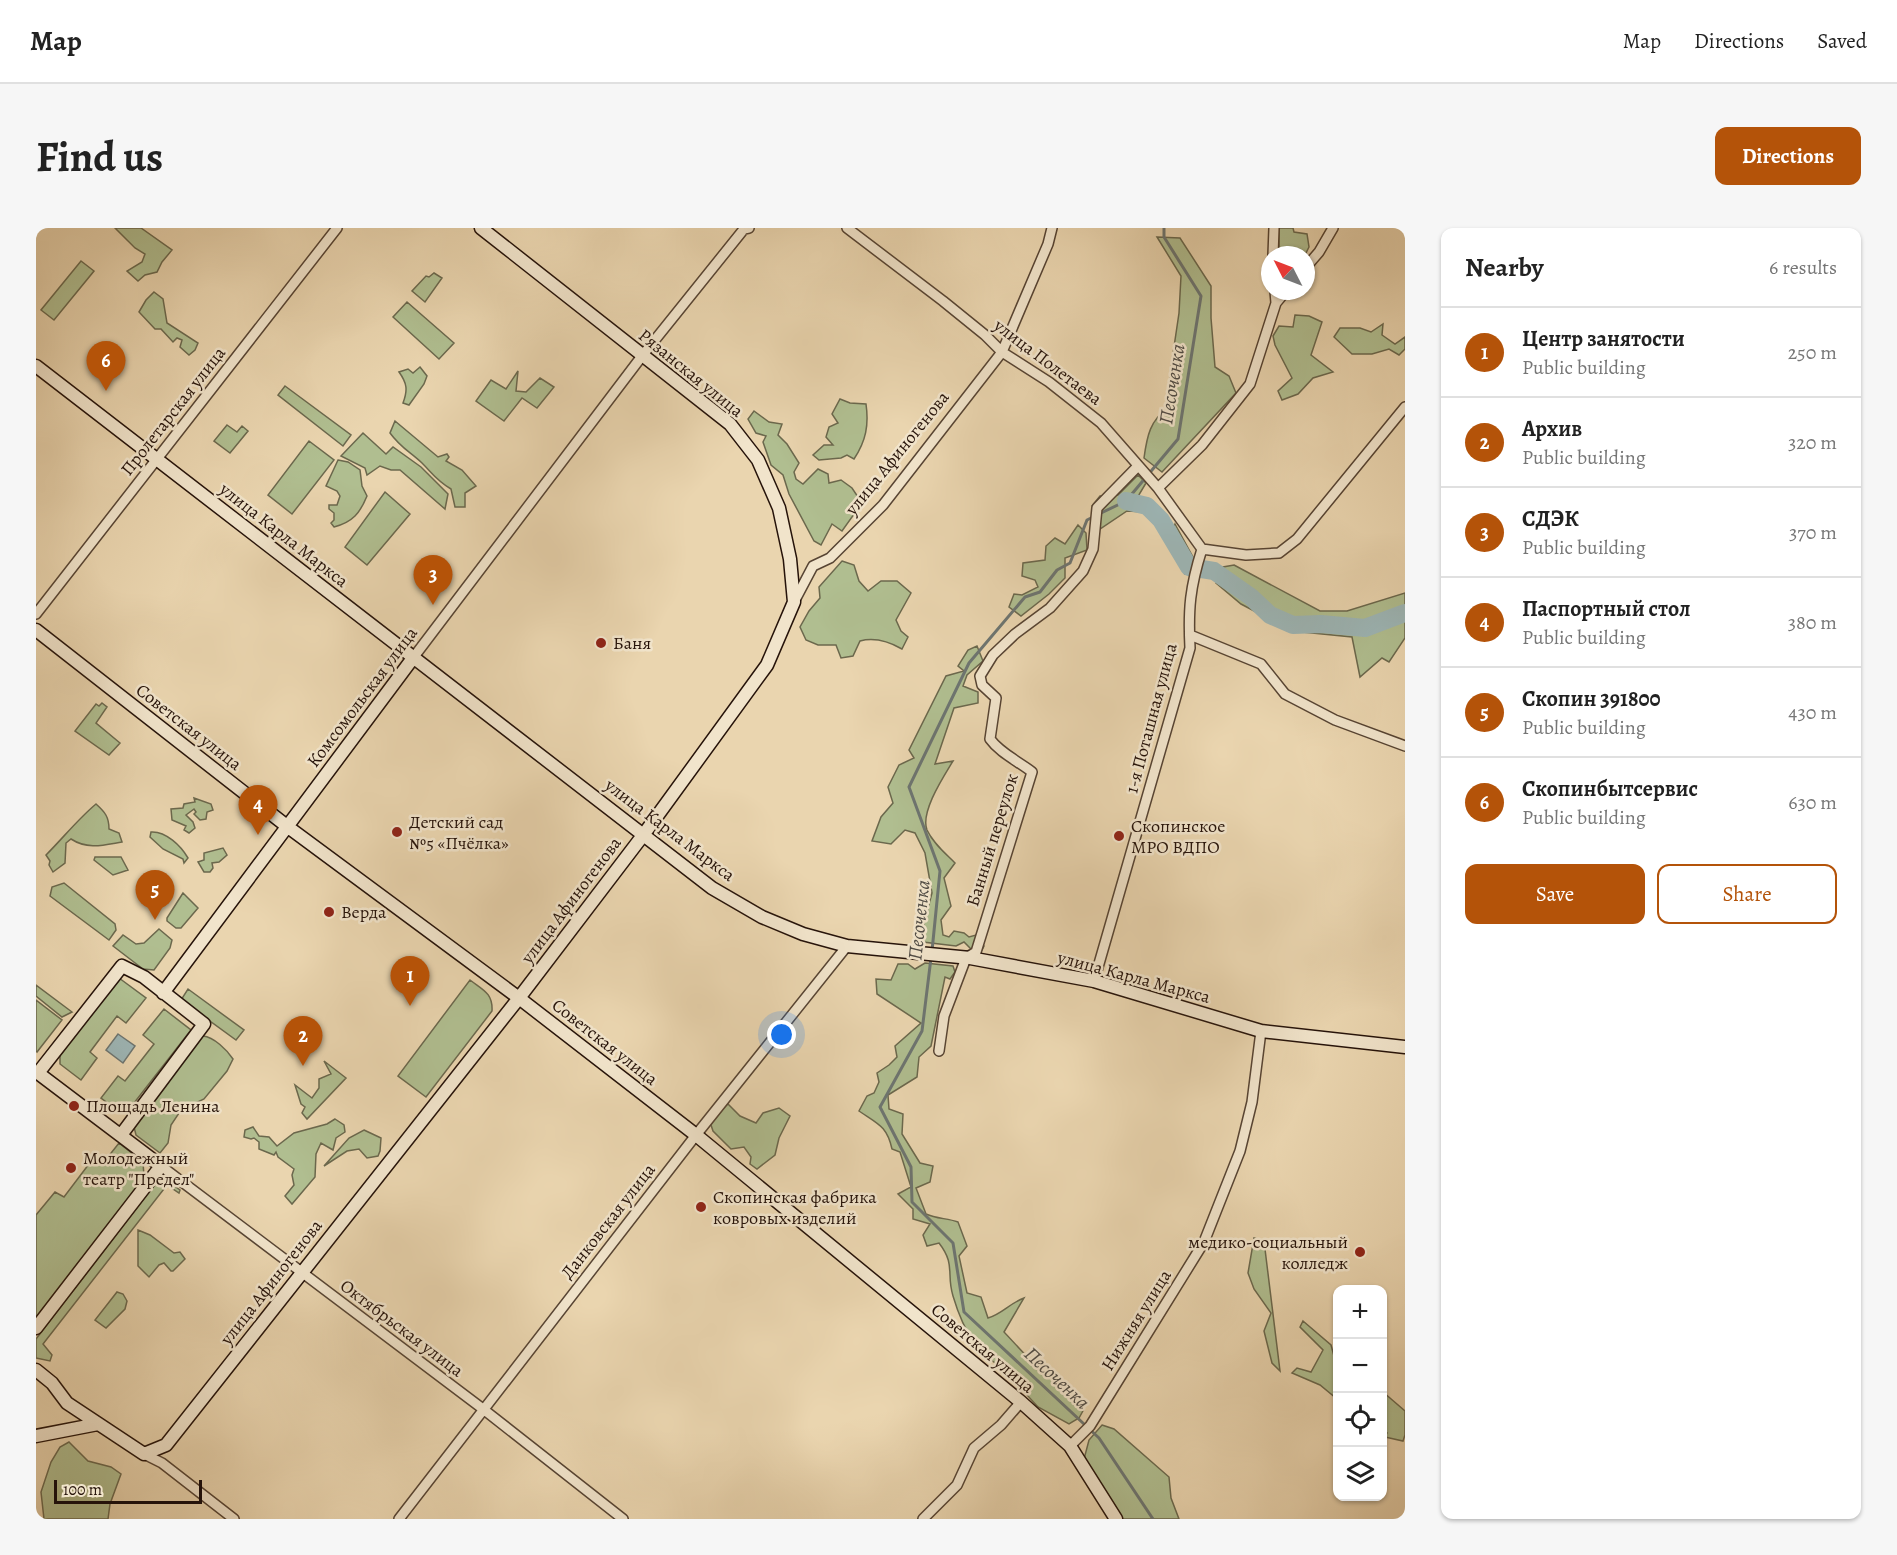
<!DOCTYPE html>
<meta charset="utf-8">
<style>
:root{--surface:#fff;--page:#f6f6f6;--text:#222;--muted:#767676;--line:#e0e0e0;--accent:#b45309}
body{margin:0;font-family:Alegreya,serif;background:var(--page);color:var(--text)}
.controls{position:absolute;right:18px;bottom:18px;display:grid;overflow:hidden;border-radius:12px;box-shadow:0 2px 4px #0004}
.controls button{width:54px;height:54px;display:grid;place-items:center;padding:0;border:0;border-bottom:2px solid var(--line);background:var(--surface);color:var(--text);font:30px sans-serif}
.compass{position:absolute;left:1225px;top:18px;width:54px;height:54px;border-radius:50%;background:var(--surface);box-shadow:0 2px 4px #0004;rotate:312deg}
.scale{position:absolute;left:18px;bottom:15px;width:148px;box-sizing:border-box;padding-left:6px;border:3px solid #26130a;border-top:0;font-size:16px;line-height:21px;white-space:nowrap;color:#26130a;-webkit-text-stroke:4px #f1e4cb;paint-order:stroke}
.you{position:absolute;left:746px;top:807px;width:21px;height:21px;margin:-15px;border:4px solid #fff;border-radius:50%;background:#1a73e8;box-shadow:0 0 0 9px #1a73e833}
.badge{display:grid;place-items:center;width:39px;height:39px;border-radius:50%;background:var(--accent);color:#fff;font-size:20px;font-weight:700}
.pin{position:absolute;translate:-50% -50px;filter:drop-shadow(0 2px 3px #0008)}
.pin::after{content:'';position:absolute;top:32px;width:21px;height:18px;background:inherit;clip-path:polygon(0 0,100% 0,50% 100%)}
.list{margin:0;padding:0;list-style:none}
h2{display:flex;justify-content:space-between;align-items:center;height:78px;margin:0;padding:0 24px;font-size:26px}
h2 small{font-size:20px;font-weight:400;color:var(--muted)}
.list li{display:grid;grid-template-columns:39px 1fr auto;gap:18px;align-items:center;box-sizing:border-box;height:90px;padding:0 24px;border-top:2px solid var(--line)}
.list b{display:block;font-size:22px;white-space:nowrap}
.list p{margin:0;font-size:20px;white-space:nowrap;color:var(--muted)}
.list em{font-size:20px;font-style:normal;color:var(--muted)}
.actions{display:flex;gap:12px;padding:18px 24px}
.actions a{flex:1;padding:14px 0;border:2px solid var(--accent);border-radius:12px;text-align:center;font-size:21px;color:var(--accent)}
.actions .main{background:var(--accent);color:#fff}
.icon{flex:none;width:33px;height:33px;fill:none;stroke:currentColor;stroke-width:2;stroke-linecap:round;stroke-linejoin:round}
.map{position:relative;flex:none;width:1369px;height:1291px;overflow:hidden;border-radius:12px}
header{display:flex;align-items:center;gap:36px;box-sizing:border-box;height:84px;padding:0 30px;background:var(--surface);border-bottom:2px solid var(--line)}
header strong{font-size:28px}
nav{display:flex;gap:33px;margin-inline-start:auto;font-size:21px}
.intro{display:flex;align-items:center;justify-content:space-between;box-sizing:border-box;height:144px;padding:0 36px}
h1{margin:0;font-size:42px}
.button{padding:15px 27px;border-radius:12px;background:var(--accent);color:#fff;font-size:21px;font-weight:700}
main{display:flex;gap:36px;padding:0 36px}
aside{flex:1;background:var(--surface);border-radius:12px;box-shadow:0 2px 4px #0004}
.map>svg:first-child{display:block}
</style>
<header>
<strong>Map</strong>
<nav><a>Map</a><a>Directions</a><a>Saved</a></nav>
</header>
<div class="intro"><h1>Find us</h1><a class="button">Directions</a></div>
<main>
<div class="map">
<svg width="1369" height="1291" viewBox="0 0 1369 1291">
<rect width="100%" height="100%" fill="#ead5af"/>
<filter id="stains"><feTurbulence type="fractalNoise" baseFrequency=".00333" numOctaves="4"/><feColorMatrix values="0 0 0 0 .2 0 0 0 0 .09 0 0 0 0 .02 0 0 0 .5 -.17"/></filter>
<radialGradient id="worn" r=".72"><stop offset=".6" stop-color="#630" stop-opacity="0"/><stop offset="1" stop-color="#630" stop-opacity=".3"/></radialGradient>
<!-- green -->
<path fill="#b0be90" stroke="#6b684d" stroke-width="1.5" d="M79 0H105L136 22 126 34 121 44 109 47 102 53 91 43 106 34 109 26 99 20Z
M1243 0H1257L1258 4 1271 6 1273 19 1269 27H1243Z
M1121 9 1144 10 1175 58V90L1179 139 1193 148 1200 165 1126 244 1108 230C1111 208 1114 192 1133 179L1134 146 1143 85 1145 48Z
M45 33 58 43 18 92 5 82Z
M398 45 406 50 389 74 376 63 390 48 393 49Z
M118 64 127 71 131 95 162 115 159 122 153 127 144 119 146 112 141 110 137 114 125 101H119L103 84 110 72Z
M371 74 418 115 403 131 357 89Z
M1259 87 1273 88 1286 94 1275 127 1297 144 1277 150 1262 166 1246 172 1242 163 1256 150 1239 117 1237 108 1243 98 1257 99Z
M1347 96 1346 107 1359 116 1369 109V121L1363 127 1353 121 1336 126H1316L1298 109 1304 100H1324L1335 104Z
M384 139 391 148 388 156 373 177 367 175C372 162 371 155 363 144L372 141 377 145Z
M482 143 480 163 490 164 504 150 518 159 501 180 486 170 468 193 440 173 455 152 470 161Z
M249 158 315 207 307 218 242 167Z
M804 171 814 175 830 176C833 197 830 213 818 231L811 227 805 230 783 232 777 227 788 217H797L790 209 793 199 802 195 796 186Z
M718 183 733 194 746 196 742 207 751 216 763 235 758 244 760 251 767 256 782 241 792 246 793 255 805 252 816 260 826 275 806 303 796 296 785 317 778 313 753 266 747 247 735 237 727 214 730 208 720 205 712 191Z
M359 193 402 229 411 226 413 229 410 233 426 242 440 258 429 265V279H419L415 261C400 252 397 246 386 235 373 223 365 220 354 205Z
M191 197 201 204 206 198 212 203 194 225 178 213Z
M327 205 350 226 357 219 385 239 412 266 409 281 364 242H355L344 238 331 247 329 240 305 228Z
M273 213 298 232 256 286 232 267Z
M302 232 312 234 324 242 326 258 331 268C324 285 317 294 298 299L295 295 298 292V285L293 281V277H301L304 268 301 263 290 258Z
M1102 247 1110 255 1101 270 1111 273 1132 294 1125 301 1109 284 1091 283 1064 301 1056 278 1064 268 1082 267Z
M349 264 374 286 331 337 309 319Z
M1139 296 1157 329 1154 343 1149 346 1132 313Z
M1042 297 1050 305 1051 322 1029 330V350L1013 366 985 388 973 379 978 366 986 367 1002 359 999 352 986 348 987 335 1009 332 1010 318 1019 310 1029 316Z
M806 333 818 337 823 353 832 363 845 353H861L875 365 860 392 865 403 872 409 866 421C852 413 839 409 824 413L817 428 805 430 800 417H782L770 412 764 399 773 383 784 370 783 359Z
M1198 337 1284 383H1311L1369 365V410L1353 434 1346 430 1324 449 1316 409 1256 403 1205 376 1180 355 1187 339Z
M941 418 947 433 931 447 927 458 942 464V475L918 480 899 536 917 533C908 548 884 584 891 602 897 615 909 625 919 635L908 650 915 678 905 692 907 707 913 709 918 703 928 705 933 709 940 707 948 718 946 722 935 721 928 714 920 718 887 714 888 695 896 665 889 625 879 605 869 602 855 616 836 613 845 589 857 575 852 559 863 537 878 530 873 522 910 448 928 443 922 438 932 422Z
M66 475 71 479 60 495 84 515 73 527 39 503 60 476 63 478Z
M158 570 175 576 177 582 171 584 170 591 164 592 158 586 160 584 158 581 150 587 157 594 159 600 153 605 148 602 150 598 136 592 135 581 147 580 148 576 159 574Z
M60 576C69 584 73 589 73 601L83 605 86 614C68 617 52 622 35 611L30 615 29 635 17 644 13 637 14 633 10 627C27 610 42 591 60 576Z
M115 604C130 603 145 618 152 630L148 635 147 631 127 621 114 609Z
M187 620 191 627 183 634 176 635 177 640 174 644H168L162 634 168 632V625Z
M59 629H85L92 642 77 647 58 632Z
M28 655 79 696 80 702 73 712 14 668 16 659Z
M147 665 162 680 145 700H140L131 693V690Z
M123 701 136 712 134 720 118 742 107 741 77 718 87 707 100 716 108 715Z
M889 735 917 738 919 744 914 751 909 749 895 818 883 829 881 849 852 867 853 881 867 886 866 906 884 935 897 938 894 954 880 960 890 986C901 991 911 990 922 994L931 1018 923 1028 931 1065 945 1069 952 1090C966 1086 974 1075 988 1070L968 1104 996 1134 1013 1145 1025 1157 1038 1177 1048 1181 1043 1190 1033 1196 1002 1179 980 1155V1144C944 1135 927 1102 917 1068 910 1045 920 1037 903 1015L891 1018 887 1007 894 996 877 991V981L862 966 875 959 864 924 856 921C851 898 842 896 823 883L831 868 838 865 843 854 841 845 853 837 861 829 859 818 885 795 841 766 840 751 855 752 862 736H872L879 741Z
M83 750 110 770 90 795 81 788 54 824 61 830 45 852 24 836V827Z
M434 752C447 762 457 765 456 783L390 869 362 848Z
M0 757 36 784 26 789 0 768Z
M152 761 208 802 200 812 145 772Z
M0 772 26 792 1 824 0 823Z
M128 781 155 802 91 884 85 885 65 870 82 848 89 853 118 816 107 807Z
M167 808C178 809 191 822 197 831L191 843 168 871 145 882 135 897 132 915 124 925 100 907 98 899 161 812Z
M288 833 310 850 271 891 266 885 269 879 265 876 259 857 276 870 283 860V851L295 846Z
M692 876 704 888 720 895 727 885 743 880 754 888 743 910 739 927 721 941 714 936 715 929 708 919 695 921 677 903 675 897 679 887Z
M299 891 308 897 309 904 300 910 297 922 285 915 280 926 279 949 256 976 249 968 258 957 256 947 258 941 242 929 240 924 238 927 223 921V914L218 910 215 911 208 909 209 902 217 899 223 908 233 909 241 918 258 905 291 896Z
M328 902 345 910 344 923 342 928 331 930 323 921 311 923 288 938 313 910Z
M83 915 107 934 108 949 106 955 0 1092V987L19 964 28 969 59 928 68 934Z
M127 950 144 962 143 965 131 957 7 1116 16 1127 14 1133 0 1130V1111L122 952Z
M102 1002 114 1007 138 1025 144 1024 149 1031 137 1043H135L128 1035 123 1037 113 1049 102 1038Z
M1218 1010 1228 1013 1244 1143 1236 1135 1228 1103 1235 1085 1218 1061 1212 1045Z
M81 1064 87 1066 91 1073 89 1081 70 1100 59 1092Z
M1267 1093 1295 1117 1298 1128 1301 1129V1171L1284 1157 1256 1145 1261 1140 1275 1144 1287 1122 1264 1099Z
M1347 1164 1369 1183V1207L1367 1213 1349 1209 1351 1205 1347 1201Z
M1066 1197 1078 1201 1133 1249 1135 1270 1143 1291H1086L1048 1231 1053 1212Z
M33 1214 52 1233 75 1239 85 1246 74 1276 72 1291H8L5 1264 15 1234 24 1219Z"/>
<!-- water -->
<path fill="#9db6b6" stroke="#6d7571" stroke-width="1.5" d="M82 806 99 818 87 835 70 822Z"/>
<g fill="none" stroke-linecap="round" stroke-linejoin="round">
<!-- stream -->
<path stroke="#6d7571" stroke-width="3" d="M1063 286 1090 273 1142 211 1165 68 1128 9V0
M896 723 904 643 873 559 933 435 989 369 1004 364 1021 342 1034 335 1051 292 1057 289
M895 730 886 803 844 879 875 939 876 974 917 1015 928 1084 1063 1210 1117 1291"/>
<!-- river -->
<path stroke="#9db6b6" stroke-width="18" d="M1090 273 1111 278 1125 292 1153 339 1178 343 1215 369 1234 387 1257 397 1285 396 1329 400 1369 385"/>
<defs>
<path id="street" d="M811 0 907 73 949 107 966 124 1013 154 1065 195 1122 260 1166 321
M1237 27 1238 0
M1270 39 1283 24 1297 0
M1240 75 1250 63
M1122 260 1166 217 1214 156 1240 75 1239 63
M758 374 777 338 794 330 847 277 966 124 1012 16 1016 0
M0 386 301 0
M1154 407 1225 436 1249 466 1299 492 1369 518
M377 430 606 128 708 1 713 0
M1058 753 1154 420C1152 381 1154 359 1166 321L1210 327 1243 325 1261 311 1369 179
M903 823 908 788 930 730 940 724 996 544C982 533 964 525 954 511L960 470 946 457 944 448 957 427 979 406 1014 380 1047 343 1057 321 1061 280 1102 238
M125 938 447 1181 587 1291
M1034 1218 1054 1198 1168 1014 1204 923 1216 874 1225 803
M108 1226 126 1235 198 1291
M363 1291 660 907 811 718
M887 1291 921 1257 938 1220 965 1197 985 1174"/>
<path id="secondary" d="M0 138 676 660 726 689 767 706 811 718 934 730 1058 753 1225 803 1369 819
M0 402 252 599 483 770 660 907 985 1174 1034 1218 1080 1291
M127 765 377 430
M0 1100 125 938 2 845 86 738 108 749 168 796 85 907
M0 1142 16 1155 31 1175 108 1226 130 1217 483 770 608 606 731 437 758 374 754 331 743 280 722 232 694 196 445 0
M0 1208 62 1196"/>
</defs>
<!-- street casing -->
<use href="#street" stroke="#574433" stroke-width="12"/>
<!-- secondary casing -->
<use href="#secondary" stroke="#26130a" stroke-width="15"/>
<!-- street -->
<use href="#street" stroke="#f1e4cb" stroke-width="9"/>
<!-- secondary -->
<use href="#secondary" stroke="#f1e4cb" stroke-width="12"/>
</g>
<!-- markers -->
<g fill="#8f2418" stroke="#f1e4cb" stroke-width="2">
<circle cx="565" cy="415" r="6"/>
<circle cx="361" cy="604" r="6"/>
<circle cx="1083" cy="608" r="6"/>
<circle cx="293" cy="684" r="6"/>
<circle cx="38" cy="878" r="6"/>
<circle cx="35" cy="940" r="6"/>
<circle cx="665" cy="979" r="6"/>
<circle cx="1324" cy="1024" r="6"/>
</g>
<g text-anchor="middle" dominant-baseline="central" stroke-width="5" stroke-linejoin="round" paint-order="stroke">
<!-- street labels -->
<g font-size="18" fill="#26130a" stroke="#f1e4cb">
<text transform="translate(1012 134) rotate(37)">улица Полетаева</text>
<text transform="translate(655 145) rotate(39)">Рязанская улица</text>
<text transform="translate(137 183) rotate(-52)">Пролетарская улица</text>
<text transform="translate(861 225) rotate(-51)">улица Афиногенова</text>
<text transform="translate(248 307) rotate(38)">улица Карла Маркса</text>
<text transform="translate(326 469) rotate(-53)">Комсомольская улица</text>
<text transform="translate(1115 490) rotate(-75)">1-я Поташная улица</text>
<text transform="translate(153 499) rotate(38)">Советская улица</text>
<text transform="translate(634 602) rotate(37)">улица Карла Маркса</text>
<text transform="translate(956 612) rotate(-73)">Банный переулок</text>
<text transform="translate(535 672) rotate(-53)">улица Афиногенова</text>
<text transform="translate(1098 749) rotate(15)">улица Карла Маркса</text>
<text transform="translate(569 814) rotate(38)">Советская улица</text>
<text transform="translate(572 993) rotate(-52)">Данковская улица</text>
<text transform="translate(235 1054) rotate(-52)">улица Афиногенова</text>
<text transform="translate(1100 1092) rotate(-58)">Нижняя улица</text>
<text transform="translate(366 1100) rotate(37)">Октябрьская улица</text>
<text transform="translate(947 1120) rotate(40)">Советская улица</text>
</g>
<!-- poi labels -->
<g font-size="18" fill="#26130a" stroke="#f1e4cb" text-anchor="start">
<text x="577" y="415">Баня</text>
<text x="373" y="594">Детский сад<tspan x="373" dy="21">№5 «Пчёлка»</tspan></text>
<text x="1095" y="598">Скопинское<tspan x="1095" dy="21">МРО ВДПО</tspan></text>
<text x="305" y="684">Верда</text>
<text x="50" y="878">Площадь Ленина</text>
<text x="47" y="930">Молодежный<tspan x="47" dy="21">театр "Предел"</tspan></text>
<text x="677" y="969">Скопинская фабрика<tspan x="677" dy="21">ковровых изделий</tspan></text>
<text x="1312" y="1014" text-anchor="end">медико-социальный<tspan x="1312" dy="21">колледж</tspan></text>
</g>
<!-- water labels -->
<g font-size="20" font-style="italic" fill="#504c46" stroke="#f1e4cb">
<text transform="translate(1136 156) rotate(-81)">Песоченка</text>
<text transform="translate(883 692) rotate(-84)">Песоченка</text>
<text transform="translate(1021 1150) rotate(43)">Песоченка</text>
</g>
</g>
<rect width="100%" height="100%" filter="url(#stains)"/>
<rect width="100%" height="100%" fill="url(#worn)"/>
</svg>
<div class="controls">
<button>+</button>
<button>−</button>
<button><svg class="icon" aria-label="locate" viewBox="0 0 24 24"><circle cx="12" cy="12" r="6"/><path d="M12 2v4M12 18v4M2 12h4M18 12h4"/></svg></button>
<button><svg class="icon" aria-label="layers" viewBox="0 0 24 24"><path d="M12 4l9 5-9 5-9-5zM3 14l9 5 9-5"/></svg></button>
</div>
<svg class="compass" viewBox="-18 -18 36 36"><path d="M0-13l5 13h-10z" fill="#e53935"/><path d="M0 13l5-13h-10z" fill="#767676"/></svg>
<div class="scale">100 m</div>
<div class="you"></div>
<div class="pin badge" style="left:374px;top:778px">1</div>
<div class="pin badge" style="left:267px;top:838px">2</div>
<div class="pin badge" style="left:397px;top:377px">3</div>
<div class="pin badge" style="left:222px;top:607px">4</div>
<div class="pin badge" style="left:119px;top:692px">5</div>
<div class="pin badge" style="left:70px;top:163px">6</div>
</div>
<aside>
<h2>Nearby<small>6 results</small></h2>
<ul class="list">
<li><span class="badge">1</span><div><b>Центр занятости</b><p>Public building</p></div><em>250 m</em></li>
<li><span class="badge">2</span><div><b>Архив</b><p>Public building</p></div><em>320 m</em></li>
<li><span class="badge">3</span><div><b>СДЭК</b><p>Public building</p></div><em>370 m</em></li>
<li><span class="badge">4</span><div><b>Паспортный стол</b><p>Public building</p></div><em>380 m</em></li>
<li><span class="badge">5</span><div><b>Скопин 391800</b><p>Public building</p></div><em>430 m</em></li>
<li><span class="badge">6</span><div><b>Скопинбытсервис</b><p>Public building</p></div><em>630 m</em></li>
</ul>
<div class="actions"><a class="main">Save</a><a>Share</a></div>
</aside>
</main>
